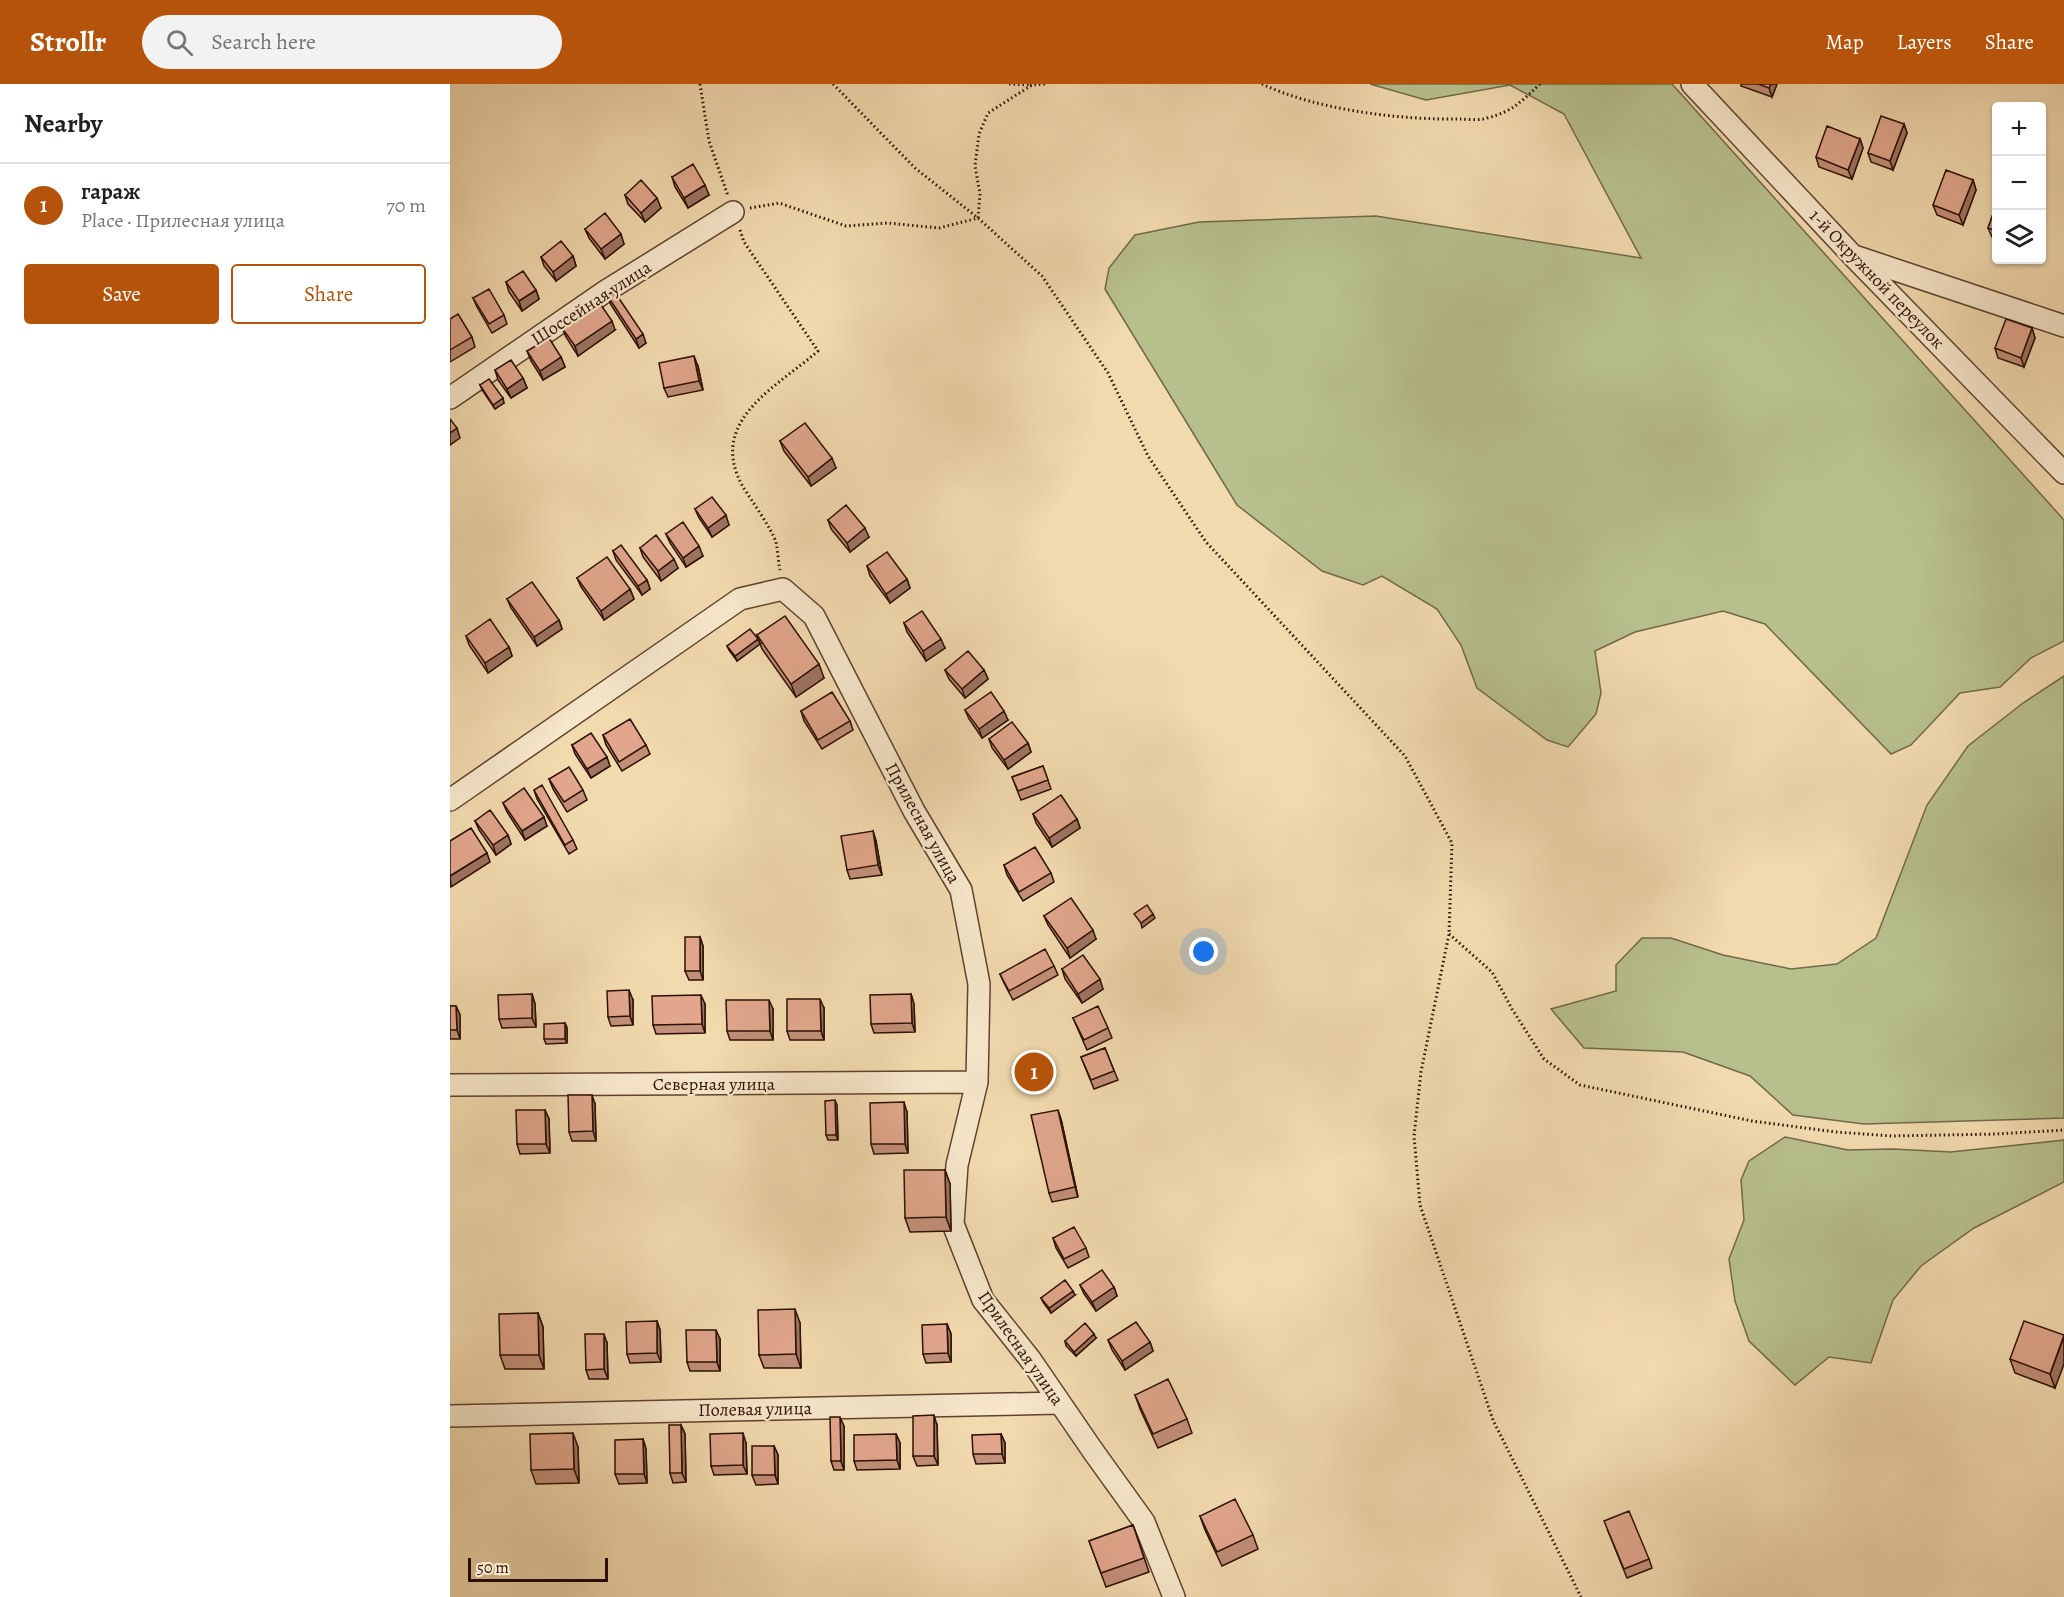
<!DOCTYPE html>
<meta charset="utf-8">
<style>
:root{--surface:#fff;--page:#f2f2f2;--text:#202124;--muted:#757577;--line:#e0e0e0;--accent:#b45309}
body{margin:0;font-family:Alegreya,serif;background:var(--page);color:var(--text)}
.controls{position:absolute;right:18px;top:18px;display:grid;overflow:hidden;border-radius:6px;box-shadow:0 2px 4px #0004}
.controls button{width:54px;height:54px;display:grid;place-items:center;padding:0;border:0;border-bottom:2px solid var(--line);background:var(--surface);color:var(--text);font:30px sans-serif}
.scale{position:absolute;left:18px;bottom:15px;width:140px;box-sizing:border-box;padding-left:6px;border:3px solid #2c1004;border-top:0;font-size:16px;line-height:21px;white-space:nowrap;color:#2c1004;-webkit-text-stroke:4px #f7e7cb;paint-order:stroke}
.you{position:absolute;left:754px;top:868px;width:21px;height:21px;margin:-15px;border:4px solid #fff;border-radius:50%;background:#1a73e8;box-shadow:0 0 0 9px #1a73e833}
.badge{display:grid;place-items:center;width:39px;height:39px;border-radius:50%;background:var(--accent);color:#fff;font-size:20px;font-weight:700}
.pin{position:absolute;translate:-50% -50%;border:3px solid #fff;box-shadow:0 2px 6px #0006}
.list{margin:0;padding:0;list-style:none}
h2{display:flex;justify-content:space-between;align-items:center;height:78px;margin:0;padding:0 24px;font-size:26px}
h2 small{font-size:20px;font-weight:400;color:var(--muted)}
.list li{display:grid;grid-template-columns:39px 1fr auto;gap:18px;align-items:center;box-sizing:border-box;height:84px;padding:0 24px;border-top:2px solid var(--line)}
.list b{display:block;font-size:22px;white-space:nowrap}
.list p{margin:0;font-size:20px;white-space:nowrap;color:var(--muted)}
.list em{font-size:20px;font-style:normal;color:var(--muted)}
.actions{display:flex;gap:12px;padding:18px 24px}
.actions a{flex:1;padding:14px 0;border:2px solid var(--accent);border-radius:6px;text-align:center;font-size:21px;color:var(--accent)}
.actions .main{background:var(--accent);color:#fff}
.icon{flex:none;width:33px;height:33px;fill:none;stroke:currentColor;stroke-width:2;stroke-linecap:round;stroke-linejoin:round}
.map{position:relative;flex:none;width:1614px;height:1513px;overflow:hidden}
header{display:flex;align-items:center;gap:36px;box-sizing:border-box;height:84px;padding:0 30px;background:var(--accent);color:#fff}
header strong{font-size:28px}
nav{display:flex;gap:33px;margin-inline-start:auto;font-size:21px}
.search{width:420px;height:54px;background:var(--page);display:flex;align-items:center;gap:15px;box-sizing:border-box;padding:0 21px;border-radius:33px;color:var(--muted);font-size:22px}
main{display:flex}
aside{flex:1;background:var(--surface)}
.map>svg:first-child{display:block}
</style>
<header>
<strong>Strollr</strong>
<div class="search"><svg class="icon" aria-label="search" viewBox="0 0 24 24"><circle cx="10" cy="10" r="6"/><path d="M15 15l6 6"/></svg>Search here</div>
<nav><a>Map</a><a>Layers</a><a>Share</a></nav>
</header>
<main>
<aside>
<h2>Nearby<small></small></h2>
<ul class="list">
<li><span class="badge">1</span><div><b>гараж</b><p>Place · Прилесная улица</p></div><em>70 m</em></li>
</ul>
<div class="actions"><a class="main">Save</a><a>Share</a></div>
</aside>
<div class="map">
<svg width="1614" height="1513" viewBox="0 0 1614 1513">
<rect width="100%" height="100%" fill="#f2daaf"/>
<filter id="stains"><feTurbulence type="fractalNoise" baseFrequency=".00333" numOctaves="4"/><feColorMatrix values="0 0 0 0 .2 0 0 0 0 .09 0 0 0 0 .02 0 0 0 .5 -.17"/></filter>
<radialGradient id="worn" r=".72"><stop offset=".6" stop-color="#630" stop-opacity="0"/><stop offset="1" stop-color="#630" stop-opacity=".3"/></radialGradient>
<!-- green -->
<path fill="#b7c08d" stroke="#726848" stroke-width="1.5" d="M920 0H1222L1614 436V557L1581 574 1550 603 1510 609 1461 661 1441 670 1315 540 1273 527 1185 548 1145 567 1151 609 1146 630 1118 663 1097 656 1027 604 1011 561 987 525 932 492 913 501 872 487 787 421 655 205 659 184 685 151 749 138 926 132 1191 174 1114 30 1060 1 976 16Z
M1614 592V1034L1414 1040 1343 1031 1300 992 1233 968 1134 964 1101 925 1166 907V881L1192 854H1221L1273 871 1341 885 1387 880 1426 854 1477 721 1518 662 1573 619Z
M1335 1053 1398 1066 1443 1065 1501 1068 1614 1056V1098L1524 1144 1471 1182 1443 1216 1421 1279 1379 1273 1345 1301 1299 1257 1285 1217 1279 1175 1294 1136 1291 1096 1299 1077Z"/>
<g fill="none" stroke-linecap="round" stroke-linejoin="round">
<defs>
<path id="street" d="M1242 0 1403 172 1614 389
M1407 173 1614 242
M0 314 156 207 283 128
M0 716 290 515 333 505 364 532 464 727 511 806 529 900 527 998 507 1081 503 1140 533 1216 580 1275 643 1367 694 1438 724 1513
M0 1001 527 998
M0 1332 609 1319"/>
</defs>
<!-- street casing -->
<use href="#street" stroke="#5e422f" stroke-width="24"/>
<!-- path -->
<path stroke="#2c1004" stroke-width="3" stroke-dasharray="1.5 3" stroke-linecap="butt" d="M250 0 259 57 278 112
M383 0 465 84 528 134 592 192 658 289 698 372 756 458 955 672 1002 759 999 850 971 988 964 1052 970 1121 1043 1336 1131 1513
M559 0 582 1
M812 0C867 26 950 36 1010 35 1018 35 1029 37 1037 34 1062 28 1072 17 1090 0
M300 124 329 119 396 142 438 139 489 144 528 134 530 110 525 82 529 50 538 29 582 1 595 0
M290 146 294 158 368 267C327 303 256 337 293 403 302 417 321 444 326 458 328 467 328 477 330 486
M999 850 1042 888 1062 925 1094 975 1130 1001 1302 1037 1386 1048 1442 1052 1547 1050 1614 1046"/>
<!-- street -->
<use href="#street" stroke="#f7e7cb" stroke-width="21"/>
</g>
<!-- wall -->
<path fill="#c28f78" stroke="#2c1004" stroke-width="1.5" d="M1291 0H1327L1322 13 1291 2Z
M1454 40 1457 49 1443 86 1421 78 1418 69Z
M1410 55 1413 64 1402 95 1369 83 1366 73Z
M222 93 259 111 238 124 225 103Z
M1523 96 1526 106 1513 141 1487 131 1483 121Z
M175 111 211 124 195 138 178 120Z
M1546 122V155L1542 153 1538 144Z
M135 145 174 160 155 175 139 154Z
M123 172 126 182 106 197 94 182 91 173Z
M56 198 86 206 89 215 72 227 59 208Z
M157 211 196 259 189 264 161 221Z
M23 214 54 231 57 240 42 249 27 223Z
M0 235 22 253 25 263 0 278Z
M112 244 165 246 128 272 116 253Z
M1582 244 1585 254 1574 283 1548 274 1545 264Z
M77 267 111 273 115 283 93 296 81 277Z
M248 282 253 306 218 313 214 304Z
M45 286 73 294 77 304 61 314 48 296Z
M30 301 54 319 45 325 32 306Z
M330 357 386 384 361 402 334 367Z
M245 425 279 441 262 453 249 434Z
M378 436 419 453 400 468 381 445Z
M216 450 253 472 236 483 220 459Z
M190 464 228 484 211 497 193 473Z
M163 467 197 496 200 505 192 511 166 476Z
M417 482 457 495 460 504 440 519 420 492Z
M127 494 180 505 184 515 154 536 131 503Z
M57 515 109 536 112 545 87 562 61 524Z
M454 539 495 564 476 577 457 548Z
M307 551 374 594 346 613 312 565Z
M16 552 59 563 62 572 38 589 19 561Z
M310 560 287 577 279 566 277 562Z
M495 586H534L538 595 515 614 499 595Z
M515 626 558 636 532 654 519 635Z
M351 627 400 637 403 646 372 665 354 637Z
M153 651 196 661 200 670 172 687 156 661Z
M539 655 578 659 581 668 558 685 542 664Z
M122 661 160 682 141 694 125 670Z
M593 682 601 705 571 716 562 693Z
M99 695 133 706 137 716 117 728 103 705Z
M84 706 123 756 127 765 119 770 87 715Z
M53 719 97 742 75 756 57 728Z
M583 730 627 735 630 744 602 763 586 739Z
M25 737 58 751 61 760 46 771 29 746Z
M423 747 426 757 432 791 400 795 397 786Z
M554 781 601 789 604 798 573 817 557 791Z
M594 832 646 855 620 874 598 841Z
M250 853 253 862V896H239L235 887Z
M604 882 608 891 563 916 554 899 550 890Z
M612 885 653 905 632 919 615 895Z
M82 910 85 920 86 943 52 944 49 935Z
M461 910 464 920 465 948 424 949 421 940Z
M183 916V941L161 942 158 933Z
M255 920V949L206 950 203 941Z
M0 922H6L10 931V955H0Z
M374 924V956H340L337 947Z
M323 925V956H280L277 947Z
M623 934 658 944 662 954 637 966Z
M115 939 117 944V959L96 960 94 955Z
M655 964 668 996 644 1005 631 973Z
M591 978 594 996 577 999 576 994Z
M145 1020 146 1057H122L119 1048Z
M387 1021 388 1056H378L376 1051Z
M95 1026 99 1035 100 1069 70 1070 67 1060Z
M457 1028 458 1069 424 1070 421 1060Z
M611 1035 628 1113 602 1118 599 1109Z
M495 1086 500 1100 501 1147 460 1148 455 1134Z
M603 1154 636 1164 639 1173 618 1184 606 1164Z
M630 1201 664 1203 667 1212 646 1227 634 1210Z
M625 1211 601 1229 593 1218 591 1214Z
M88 1229 93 1243 94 1285H55L50 1271Z
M207 1237 210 1246 211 1278 180 1279 177 1270Z
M350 1239 351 1284H314L309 1271Z
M497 1240 501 1250V1278L476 1279 473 1270Z
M1614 1251 1605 1304 1565 1289 1560 1275Z
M646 1254 626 1272 616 1262 615 1257Z
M270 1255V1287H240L237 1278Z
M658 1256 700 1258 703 1267 675 1286 662 1266Z
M157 1259 158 1295H139L136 1286Z
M685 1311 737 1335 742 1349 708 1364 690 1325Z
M231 1341 235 1350 236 1398 223 1399 220 1389Z
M487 1341 488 1381 467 1382 463 1372Z
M394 1342V1386H384L381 1377Z
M446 1350 450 1359V1385L407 1386 404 1377Z
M551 1350 555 1359V1379L526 1380 523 1370Z
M193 1355 196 1365 197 1399 169 1400 165 1390Z
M296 1359 297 1390 264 1391 261 1382Z
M324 1362 328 1371V1400L306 1401 302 1391Z
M128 1363 129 1399 86 1400 81 1386Z
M750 1432 803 1451 808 1465 772 1482 755 1446Z
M683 1441 699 1488 656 1503 639 1457Z
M1158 1447 1199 1475 1202 1484 1177 1494Z"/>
<!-- shaded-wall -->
<path fill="#9e7462" stroke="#2c1004" stroke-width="1.5" d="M1321 0H1327L1322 13 1319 4Z
M1454 40 1457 49 1443 86 1440 77Z
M1410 55 1413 64 1402 95 1398 86Z
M1523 96 1526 106 1513 141 1509 131Z
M255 101 259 111 238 124 234 114Z
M207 114 211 124 195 138 191 129Z
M171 150 174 160 155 175 151 165Z
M123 172 126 182 106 197 103 188Z
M86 206 89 215 72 227 69 217Z
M162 237 165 246 128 272 125 262Z
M1582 244 1585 254 1574 283 1571 274Z
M193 250 196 259 189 264 186 255Z
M244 272 248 282 253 306 249 297Z
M111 273 115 283 93 296 90 287Z
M73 294 77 304 61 314 57 305Z
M53 314 54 319 45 325 43 321Z
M7 344 10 354 0 361V349Z
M382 374 386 384 361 402 358 393Z
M276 431 279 441 262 453 258 444Z
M415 444 419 453 400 468 397 459Z
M249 462 253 472 236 483 233 474Z
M224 475 228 484 211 497 208 487Z
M457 495 460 504 440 519 436 510Z
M197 496 200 505 192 511 188 502Z
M180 505 184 515 154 536 151 527Z
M109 536 112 545 87 562 84 553Z
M308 555 310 560 287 577 285 572Z
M491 555 495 564 476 577 473 567Z
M59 563 62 572 38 589 35 579Z
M369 580 374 594 346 613 341 600Z
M534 586 538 595 515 614 512 605Z
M554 627 558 636 532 654 529 645Z
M578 659 581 668 558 685 554 676Z
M157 673 160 682 141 694 137 685Z
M94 733 97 742 75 756 72 747Z
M627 735 630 744 602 763 599 754Z
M423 747 426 757 432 791 428 781Z
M58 751 61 760 46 771 43 761Z
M37 769 40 778 1 803 0 792Z
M703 830 705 834 692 844 691 839Z
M643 846 646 855 620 874 617 864Z
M250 853 253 862V896L250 887Z
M650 895 653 905 632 919 628 910Z
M179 906 183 916V941L180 932Z
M82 910 85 920 86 943 82 934Z
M461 910 464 920 465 948 462 939Z
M251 911 255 920V949L252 940Z
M370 915 374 924V956L371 947Z
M319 916 323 925V956L320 947Z
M6 922 10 931V955L7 946Z
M115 939 117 944V959L115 955Z
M142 1011 145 1020 146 1057 143 1047Z
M385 1016 387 1021 388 1056 386 1051Z
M454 1018 457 1028 458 1069 455 1060Z
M95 1026 99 1035 100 1069 96 1060Z
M608 1026 611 1035 628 1113 625 1103Z
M495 1086 500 1100 501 1147 496 1133Z
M664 1203 667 1212 646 1227 642 1218Z
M623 1207 625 1211 601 1229 599 1224Z
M345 1225 350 1239 351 1284 346 1270Z
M88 1229 93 1243 94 1285 89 1271Z
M207 1237 210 1246 211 1278 207 1269Z
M497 1240 501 1250V1278L498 1269Z
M266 1246 270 1255V1287L267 1278Z
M154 1250 157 1259 158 1295 154 1285Z
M644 1250 646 1254 626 1272 624 1268Z
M1614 1253V1280L1605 1304 1600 1290Z
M700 1258 703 1267 675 1286 672 1277Z
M484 1331 487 1341 488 1381 484 1372Z
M390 1333 394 1342V1386L391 1377Z
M231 1341 235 1350 236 1398 232 1389Z
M123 1349 128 1363 129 1399 124 1385Z
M293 1349 296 1359 297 1390 293 1381Z
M446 1350 450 1359V1385L447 1376Z
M551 1350 555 1359V1379L552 1370Z
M193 1355 196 1365 197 1399 194 1390Z
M324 1362 328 1371V1400L325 1391Z"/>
<!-- building -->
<path fill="#e1a68c" stroke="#2c1004" stroke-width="1.5" d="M1308 0H1321L1319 4Z
M1431 32 1454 40 1440 77 1418 69Z
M1377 42 1410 55 1398 86 1366 73Z
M243 80 255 101 234 114 222 93Z
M1496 86 1523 96 1509 131 1483 121Z
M191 96 207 114 191 129 175 111Z
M1546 122V147L1538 144Z
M155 129 171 150 151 165 135 145Z
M111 157 123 172 103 188 91 173Z
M73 187 86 206 69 217 56 198Z
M39 205 54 231 39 240 23 214Z
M164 207 193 250 186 255 157 211Z
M149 218 162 237 125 262 112 244Z
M8 230 22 253 0 266V235Z
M1556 235 1582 244 1571 274 1545 264Z
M99 254 111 273 90 287 77 267Z
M244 272 249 297 214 304 209 279Z
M61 276 73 294 57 305 45 286Z
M39 295 53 314 43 321 30 301Z
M0 335 7 344 0 349Z
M355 339 382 374 358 393 330 357Z
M262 413 276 431 258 444 245 425Z
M396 421 415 444 397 459 378 436Z
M233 438 249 462 233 474 216 450Z
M206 451 224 475 208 487 190 464Z
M171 461 197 496 188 502 163 467Z
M437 468 457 495 436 510 417 482Z
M157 473 180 505 151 527 127 494Z
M82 498 109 536 84 553 57 515Z
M472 527 491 555 473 567 454 539Z
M335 532 369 580 341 600 307 551Z
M40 535 59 563 35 579 16 552Z
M300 545 308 555 285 572 277 562Z
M518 567 534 586 512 605 495 586Z
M382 608 400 637 368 656 351 627Z
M541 608 554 627 529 645 515 626Z
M180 635 196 661 169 678 153 651Z
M562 638 578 659 554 676 539 655Z
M141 649 157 673 137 685 122 661Z
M593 682 598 696 568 707 562 693Z
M119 683 133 706 114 718 99 695Z
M92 701 123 756 115 761 84 706Z
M74 704 94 733 72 747 53 719Z
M611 711 627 735 599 754 583 730Z
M40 726 58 751 43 761 25 737Z
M21 744 37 769 0 792V757Z
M423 747 428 781 397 786 391 752Z
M585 763 601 789 569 808 554 781Z
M621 814 643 846 617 864 594 832Z
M697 821 703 830 691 839 684 830Z
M235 853H250V887H235Z
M595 865 604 882 559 907 550 890Z
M633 871 650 895 628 910 612 885Z
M179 906 180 932 158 933 157 907Z
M82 910V934L49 935 48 911Z
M461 910 462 939 421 940 420 911Z
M251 911 252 940 203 941 202 912Z
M337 915H370L371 947H337Z
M276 916H319L320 947H277Z
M0 922H6L7 946H0Z
M648 922 658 944 634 956 623 934Z
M115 939V955H94V940Z
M655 964 664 987 641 996 631 973Z
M589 973 592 992 576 994 573 976Z
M118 1011H142L143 1047 119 1048Z
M385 1016 386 1051H376L375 1017Z
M454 1018 455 1060H421L420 1019Z
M66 1026H95L96 1060H67Z
M608 1026 625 1103 599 1109 581 1031Z
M454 1086H495L496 1133 455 1134Z
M624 1143 636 1164 614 1175 603 1154Z
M652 1186 664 1203 642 1218 630 1201Z
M615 1196 623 1207 599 1224 591 1214Z
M345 1225 346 1270 309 1271 308 1226Z
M88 1229 89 1271H50L49 1230Z
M207 1237V1269L177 1270 176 1238Z
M1574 1237 1614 1251 1600 1290 1560 1275Z
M686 1238 700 1258 672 1277 658 1256Z
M635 1239 644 1250 624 1268 615 1257Z
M497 1240 498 1269 473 1270 472 1241Z
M236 1246H266L267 1278H237Z
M135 1250H154V1285L136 1286Z
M718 1295 737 1335 703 1350 685 1311Z
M484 1331V1372H463V1332Z
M380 1333H390L391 1377H381Z
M219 1341H231L232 1389H220Z
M123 1349 124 1385 81 1386 80 1350Z
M293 1349V1381L261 1382 260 1350Z
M446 1350 447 1376 404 1377V1351Z
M551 1350 552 1370H523L522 1351Z
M193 1355 194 1390H165V1356Z
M302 1362H324L325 1391H302Z
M785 1415 803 1451 767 1468 750 1432Z
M1179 1427 1199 1475 1174 1485 1154 1437Z
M683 1441 694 1474 651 1489 639 1457Z"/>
<g text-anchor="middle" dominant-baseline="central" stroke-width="4.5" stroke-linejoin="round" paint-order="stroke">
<!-- street labels -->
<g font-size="18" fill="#2c1004" stroke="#f7e7cb">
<text transform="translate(1427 195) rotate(46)">1-й Окружной переулок</text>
<text transform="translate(141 219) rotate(-33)">Шоссейная улица</text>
<text transform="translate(473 739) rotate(61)">Прилесная улица</text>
<text x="264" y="1000">Северная улица</text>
<text transform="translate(571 1264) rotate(55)">Прилесная улица</text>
<text transform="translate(305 1325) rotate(-1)">Полевая улица</text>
</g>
</g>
<rect width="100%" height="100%" filter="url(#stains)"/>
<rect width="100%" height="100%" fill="url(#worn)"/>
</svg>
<div class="controls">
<button>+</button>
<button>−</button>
<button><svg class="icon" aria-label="layers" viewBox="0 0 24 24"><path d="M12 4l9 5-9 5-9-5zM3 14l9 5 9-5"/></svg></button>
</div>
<div class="scale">50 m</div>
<div class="you"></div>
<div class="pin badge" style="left:584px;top:988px">1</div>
</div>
</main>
